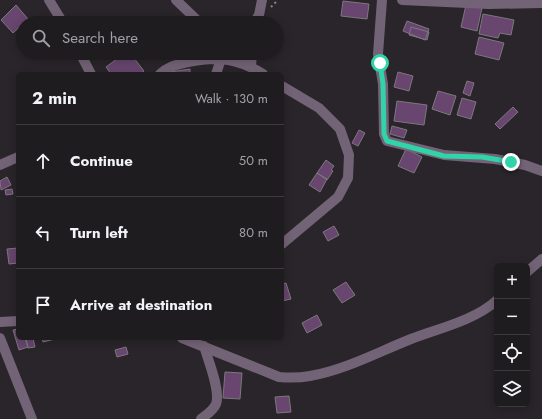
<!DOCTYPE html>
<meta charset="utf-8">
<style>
:root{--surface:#1f1c20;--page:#272529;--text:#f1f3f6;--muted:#a1a1a5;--line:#3c3a3e}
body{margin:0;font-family:Jost,sans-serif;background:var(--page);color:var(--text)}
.controls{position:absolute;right:12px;bottom:12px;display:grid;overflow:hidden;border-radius:6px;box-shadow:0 2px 10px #0003}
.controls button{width:36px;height:36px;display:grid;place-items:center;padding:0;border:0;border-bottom:1px solid var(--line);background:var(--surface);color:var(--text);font:20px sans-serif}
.stop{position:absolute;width:12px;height:12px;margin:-9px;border:3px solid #31d4a9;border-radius:50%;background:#fff}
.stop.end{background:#31d4a9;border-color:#fff;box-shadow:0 1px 4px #0008}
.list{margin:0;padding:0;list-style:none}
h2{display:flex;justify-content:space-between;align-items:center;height:52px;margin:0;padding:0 16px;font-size:17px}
h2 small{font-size:13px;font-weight:400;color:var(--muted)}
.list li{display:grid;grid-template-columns:26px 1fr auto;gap:12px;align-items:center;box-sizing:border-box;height:72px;padding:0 16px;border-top:1px solid var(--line)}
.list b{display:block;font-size:15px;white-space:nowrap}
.list em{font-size:13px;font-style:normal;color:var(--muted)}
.icon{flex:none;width:22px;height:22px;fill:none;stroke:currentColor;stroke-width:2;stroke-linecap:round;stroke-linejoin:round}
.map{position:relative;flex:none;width:542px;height:419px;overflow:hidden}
.search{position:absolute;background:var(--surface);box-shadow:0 2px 10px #0003;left:16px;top:16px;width:268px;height:44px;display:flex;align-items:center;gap:10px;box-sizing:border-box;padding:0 14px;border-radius:22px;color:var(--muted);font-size:15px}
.panel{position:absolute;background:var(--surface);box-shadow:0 2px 10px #0003;left:16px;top:72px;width:268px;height:268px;border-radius:6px}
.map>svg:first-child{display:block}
</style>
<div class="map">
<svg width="542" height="419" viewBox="0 0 542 419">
<rect width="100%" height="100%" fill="#29252a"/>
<!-- building -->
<path fill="#68466f" stroke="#7d777e" d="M343 1 369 4 367 19 341 16Z
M16 5 28 19 13 33 1 20Z
M466 5 482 8 477 31 461 27Z
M483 14 514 20 511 35 500 33 498 38 479 34Z
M407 21 429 29 425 40 403 31Z
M411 27 429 32 427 40 409 35Z
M479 37 504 43 499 60 475 54Z
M125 53H130L144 71 140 74H111L106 67Z
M190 69V74H171L170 72Z
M398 72 413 76 409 91 394 87Z
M467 81 474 83 470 96 463 93Z
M438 91 456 96 450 115 432 109Z
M462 98 476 102 471 119 457 115Z
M397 101 427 105 424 125 394 121Z
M513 107 518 112 500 129 495 124Z
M392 126 407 130 404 138 390 134Z
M359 130 365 133 358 146 352 143Z
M406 149 422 157 414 173 398 166Z
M326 160 334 166 331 170 333 171 327 180 317 173Z
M317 173 327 179 320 192 309 185Z
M7 177 11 185 1 190 0 181Z
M12 189 13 194 6 195 5 190Z
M334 226 339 235 328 241 323 232Z
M18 248V263L9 264 7 249Z
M346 282 355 295 342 303 333 290Z
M286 283 291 299 282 301V284Z
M317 315 322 325 307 333 302 323Z
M18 329V338H26L28 347 19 350 13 330Z
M25 338H33L35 347 28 348Z
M42 338H55V339L43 342Z
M126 347 128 354 117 357 115 350Z
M225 372 242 373 240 399 223 398Z
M289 396 291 412 277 413 275 397Z"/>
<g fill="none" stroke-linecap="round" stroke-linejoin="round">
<!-- path -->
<path stroke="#888589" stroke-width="2" stroke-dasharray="2 3" stroke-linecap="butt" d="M271 7 278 0"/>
<!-- minor -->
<path stroke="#736376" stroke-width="10" d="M49 0 63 23
M176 0 200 23
M382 0 378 54 383 84 384 134 387 141 444 155 495 159 525 165 542 171
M402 0 489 4 542 3
M254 23 259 15 262 0
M80 53 91 74
M251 67 252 53
M160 74C168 66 177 65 188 62 218 56 237 58 263 74
M216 74 221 59 219 53
M282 86 319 108 340 129 349 155 348 178 338 197 282 244
M0 165 18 157
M527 272 542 259
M0 322 18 321
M0 338 32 419
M182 338 279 377C290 378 299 378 310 376 345 370 378 352 411 339 437 329 476 320 497 300
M201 419C206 415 213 411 216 404 221 391 208 360 204 346"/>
</g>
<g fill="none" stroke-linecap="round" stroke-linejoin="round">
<!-- route -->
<path stroke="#31d4a9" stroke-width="5" d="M380 63 383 84 384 134 387 141 444 156 482 157 511 162"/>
</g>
</svg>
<div class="controls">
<button>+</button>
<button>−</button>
<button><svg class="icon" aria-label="locate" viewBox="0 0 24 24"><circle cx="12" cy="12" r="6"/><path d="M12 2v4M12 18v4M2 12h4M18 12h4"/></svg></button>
<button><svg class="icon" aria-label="layers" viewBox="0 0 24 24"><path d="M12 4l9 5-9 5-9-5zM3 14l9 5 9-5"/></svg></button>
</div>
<div class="stop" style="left:380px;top:63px"></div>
<div class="stop end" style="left:511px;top:162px"></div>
<div class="search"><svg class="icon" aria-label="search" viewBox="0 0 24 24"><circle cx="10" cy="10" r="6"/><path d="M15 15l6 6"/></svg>Search here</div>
<section class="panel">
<h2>2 min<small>Walk · 130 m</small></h2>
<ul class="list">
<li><svg class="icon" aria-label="ahead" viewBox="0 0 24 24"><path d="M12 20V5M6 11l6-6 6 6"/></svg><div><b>Continue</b></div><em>50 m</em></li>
<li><svg class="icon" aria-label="left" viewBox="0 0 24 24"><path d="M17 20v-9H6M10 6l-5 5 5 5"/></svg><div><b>Turn left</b></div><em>80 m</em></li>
<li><svg class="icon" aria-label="arrive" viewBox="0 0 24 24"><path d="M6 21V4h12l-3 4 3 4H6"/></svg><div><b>Arrive at destination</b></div></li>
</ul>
</section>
</div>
